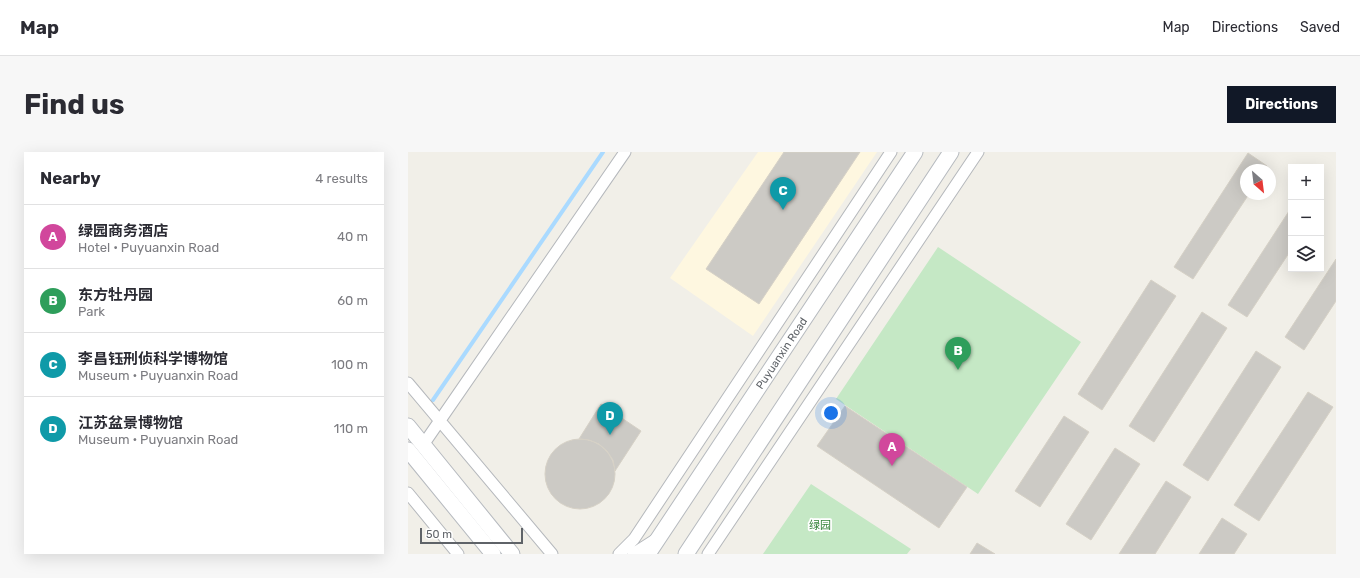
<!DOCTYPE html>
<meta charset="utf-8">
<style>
:root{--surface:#fff;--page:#f7f7f7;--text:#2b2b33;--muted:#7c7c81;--line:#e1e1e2;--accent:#111827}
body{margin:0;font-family:Rubik,"Noto Sans SC",sans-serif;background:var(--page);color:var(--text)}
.controls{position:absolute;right:12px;top:12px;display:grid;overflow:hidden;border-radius:0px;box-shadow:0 4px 16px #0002}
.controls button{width:36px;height:36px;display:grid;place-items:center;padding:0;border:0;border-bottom:1px solid var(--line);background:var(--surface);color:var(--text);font:20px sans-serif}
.compass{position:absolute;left:832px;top:12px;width:36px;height:36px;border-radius:50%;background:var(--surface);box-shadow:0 4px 16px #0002;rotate:152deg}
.scale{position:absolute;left:12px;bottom:10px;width:103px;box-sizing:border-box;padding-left:4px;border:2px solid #5f6368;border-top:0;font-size:11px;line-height:14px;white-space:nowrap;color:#5f6368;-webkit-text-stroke:3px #fff;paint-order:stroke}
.you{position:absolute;left:423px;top:261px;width:14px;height:14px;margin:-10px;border:3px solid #fff;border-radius:50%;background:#1a73e8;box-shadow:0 0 0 6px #1a73e833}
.badge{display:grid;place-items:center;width:26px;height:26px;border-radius:50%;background:var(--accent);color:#fff;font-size:13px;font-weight:700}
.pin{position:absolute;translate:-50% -33px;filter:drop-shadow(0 1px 2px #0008)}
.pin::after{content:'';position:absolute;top:21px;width:14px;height:12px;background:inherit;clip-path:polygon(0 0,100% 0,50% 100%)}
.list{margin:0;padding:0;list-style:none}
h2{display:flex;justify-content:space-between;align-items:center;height:52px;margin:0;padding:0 16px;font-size:17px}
h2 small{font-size:13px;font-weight:400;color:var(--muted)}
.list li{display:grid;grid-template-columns:26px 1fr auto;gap:12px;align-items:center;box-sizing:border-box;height:64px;padding:0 16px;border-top:1px solid var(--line)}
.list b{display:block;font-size:15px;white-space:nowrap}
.list p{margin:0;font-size:13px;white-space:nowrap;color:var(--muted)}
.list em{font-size:13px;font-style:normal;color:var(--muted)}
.icon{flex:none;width:22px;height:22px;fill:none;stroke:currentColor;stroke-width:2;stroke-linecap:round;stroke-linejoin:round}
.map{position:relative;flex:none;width:928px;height:402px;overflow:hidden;border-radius:0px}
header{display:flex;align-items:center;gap:24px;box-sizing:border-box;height:56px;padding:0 20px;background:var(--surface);border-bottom:1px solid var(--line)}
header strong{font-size:19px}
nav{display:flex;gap:22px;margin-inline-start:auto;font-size:14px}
.intro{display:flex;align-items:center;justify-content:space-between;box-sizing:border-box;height:96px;padding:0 24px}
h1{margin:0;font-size:28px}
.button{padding:10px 18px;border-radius:0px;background:var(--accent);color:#fff;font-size:14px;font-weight:700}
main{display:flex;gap:24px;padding:0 24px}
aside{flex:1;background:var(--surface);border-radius:0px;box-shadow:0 4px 16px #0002}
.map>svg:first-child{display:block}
</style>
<header>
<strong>Map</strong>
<nav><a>Map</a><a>Directions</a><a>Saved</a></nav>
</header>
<div class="intro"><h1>Find us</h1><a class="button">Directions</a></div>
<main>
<aside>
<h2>Nearby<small>4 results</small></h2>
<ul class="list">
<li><span class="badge" style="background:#d1479c">A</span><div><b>绿园商务酒店</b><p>Hotel · Puyuanxin Road</p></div><em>40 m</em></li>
<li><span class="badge" style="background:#2e9e5b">B</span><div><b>东方牡丹园</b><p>Park</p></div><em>60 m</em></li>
<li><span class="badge" style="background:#0f9aa8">C</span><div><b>李昌钰刑侦科学博物馆</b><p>Museum · Puyuanxin Road</p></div><em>100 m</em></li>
<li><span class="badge" style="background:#0f9aa8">D</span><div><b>江苏盆景博物馆</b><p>Museum · Puyuanxin Road</p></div><em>110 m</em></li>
</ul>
</aside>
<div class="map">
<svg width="928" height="402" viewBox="0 0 928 402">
<rect width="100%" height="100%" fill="#f1efe8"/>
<!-- commercial -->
<path fill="#fef7e0" d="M350 0H469L345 184 262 126Z"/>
<!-- green -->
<path fill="#c5e8c5" d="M530 95 673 190 570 342 428 247Z
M403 332 503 397 499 402H355Z"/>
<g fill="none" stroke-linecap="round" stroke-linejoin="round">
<!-- stream -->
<path stroke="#aadaff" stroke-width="4" d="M25 248 195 0"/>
</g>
<!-- building -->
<path fill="#cccac5" stroke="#d6d1c6" d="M376 0H452L351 152 298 117Z
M840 1 859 14 856 18H838V42H841L785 127 766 115Z
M883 56V98L839 165 820 153Z
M928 107V149L896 198 877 185Z
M743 128 768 144 694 258 670 242Z
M794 160 819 176 746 290 721 274Z
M848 199 873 215 800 329 775 313Z
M900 240 925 255 851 369 826 353Z
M193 252 233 279 207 319 205 308 199 299 191 292 181 288 171 287Z
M437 254 559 335 531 376 409 294Z
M656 264 681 280 632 355 607 339Z
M137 322a35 35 0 1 1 70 0a35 35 0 1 1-70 0Z
M707 296 732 312 683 388 658 372Z
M758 329 783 345 747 402H711Z
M814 366 839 382 826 402H791Z
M569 391 587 402H562Z"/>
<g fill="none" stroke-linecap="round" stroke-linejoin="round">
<defs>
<path id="street" d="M0 231 144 402
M15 293 217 0
M0 341 50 402
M211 402 226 387 483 0
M225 402 247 388
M300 402 570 0"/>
<g id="secondary">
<path d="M0 274 104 402"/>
<path d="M0 298 85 402"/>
<path id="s1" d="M240 402 507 0"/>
<path d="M278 402 543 0"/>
</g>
</defs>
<!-- street casing -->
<use href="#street" stroke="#b5b8bc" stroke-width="13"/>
<!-- secondary casing -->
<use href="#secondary" stroke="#b6babf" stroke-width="17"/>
<!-- street -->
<use href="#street" stroke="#fff" stroke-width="11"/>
<!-- secondary -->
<use href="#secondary" stroke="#fff" stroke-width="15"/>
</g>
<g text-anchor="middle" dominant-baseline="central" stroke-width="3.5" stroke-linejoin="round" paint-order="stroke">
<!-- street labels -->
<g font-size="11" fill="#5f6368" stroke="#fff">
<text stroke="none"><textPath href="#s1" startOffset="241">Puyuanxin Road</textPath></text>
</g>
<!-- park labels -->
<g font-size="11" fill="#348238" stroke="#fff">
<text x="412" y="373">绿园</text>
</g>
</g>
</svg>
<div class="controls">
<button>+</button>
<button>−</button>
<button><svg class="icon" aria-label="layers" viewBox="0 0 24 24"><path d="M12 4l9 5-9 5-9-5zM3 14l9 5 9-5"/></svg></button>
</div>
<svg class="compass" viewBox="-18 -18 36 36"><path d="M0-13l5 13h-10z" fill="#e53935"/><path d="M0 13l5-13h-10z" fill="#7c7c81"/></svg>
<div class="scale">50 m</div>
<div class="you"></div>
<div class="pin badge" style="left:484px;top:314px;background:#d1479c">A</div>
<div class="pin badge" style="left:550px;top:218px;background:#2e9e5b">B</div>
<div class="pin badge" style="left:375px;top:58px;background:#0f9aa8">C</div>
<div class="pin badge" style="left:202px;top:283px;background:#0f9aa8">D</div>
</div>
</main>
